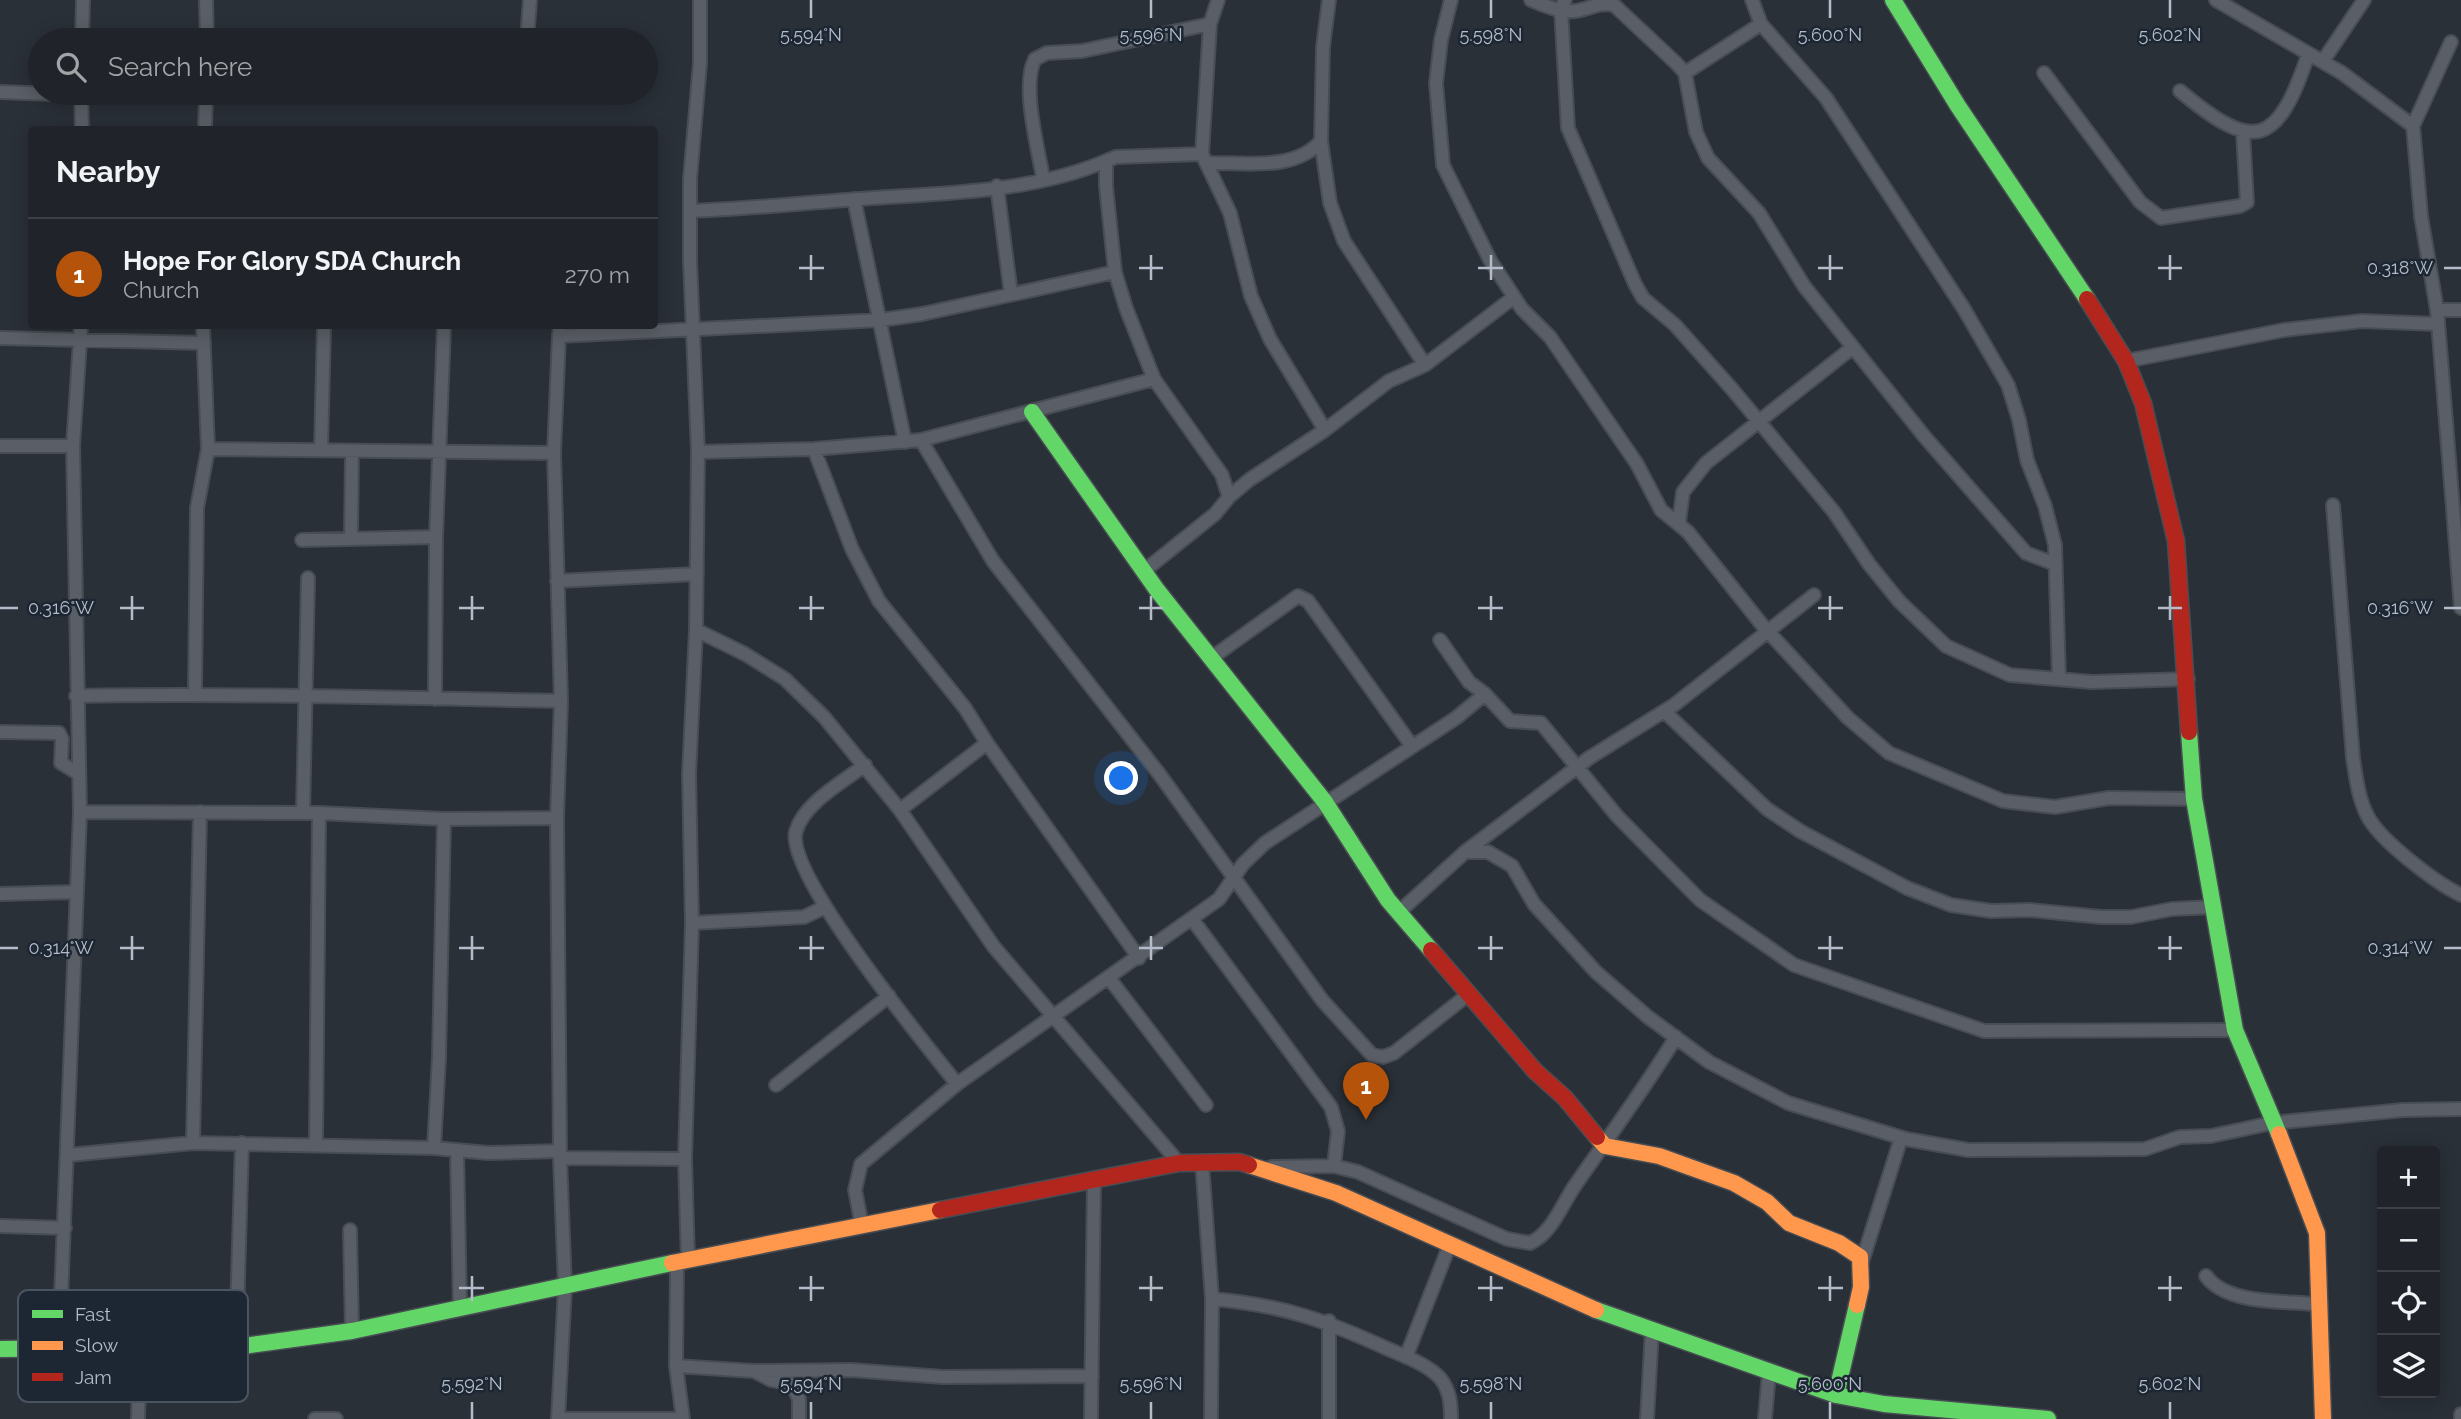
<!DOCTYPE html>
<meta charset="utf-8">
<style>
:root{--surface:#20242a;--page:#282c32;--text:#f1f3f6;--muted:#a2a4a8;--line:#3d4147;--accent:#b45309}
body{margin:0;font-family:Raleway,sans-serif;background:var(--page);color:var(--text)}
.controls{position:absolute;right:21px;bottom:21px;display:grid;overflow:hidden;border-radius:7px;box-shadow:0 4px 18px #0003}
.controls button{width:63px;height:63px;display:grid;place-items:center;padding:0;border:0;border-bottom:2px solid var(--line);background:var(--surface);color:var(--text);font:35px sans-serif}
.you{position:absolute;left:1122px;top:779px;width:24px;height:24px;margin:-18px;border:5px solid #fff;border-radius:50%;background:#1a73e8;box-shadow:0 0 0 10px #1a73e833}
.badge{display:grid;place-items:center;width:46px;height:46px;border-radius:50%;background:var(--accent);color:#fff;font-size:23px;font-weight:700}
.pin{position:absolute;translate:-50% -58px;filter:drop-shadow(0 2px 4px #0008)}
.pin::after{content:'';position:absolute;top:37px;width:24px;height:21px;background:inherit;clip-path:polygon(0 0,100% 0,50% 100%)}
.list{margin:0;padding:0;list-style:none}
h2{display:flex;justify-content:space-between;align-items:center;height:91px;margin:0;padding:0 28px;font-size:30px}
h2 small{font-size:23px;font-weight:400;color:var(--muted)}
.list li{display:grid;grid-template-columns:46px 1fr auto;gap:21px;align-items:center;box-sizing:border-box;height:112px;padding:0 28px;border-top:2px solid var(--line)}
.list b{display:block;font-size:26px;white-space:nowrap}
.list p{margin:0;font-size:23px;white-space:nowrap;color:var(--muted)}
.list em{font-size:23px;font-style:normal;color:var(--muted)}
.icon{flex:none;width:38px;height:38px;fill:none;stroke:currentColor;stroke-width:2;stroke-linecap:round;stroke-linejoin:round}
.map{position:relative;flex:none;width:2461px;height:1419px;overflow:hidden}
.search{position:absolute;background:var(--surface);box-shadow:0 4px 18px #0003;left:28px;top:28px;width:630px;height:77px;display:flex;align-items:center;gap:18px;box-sizing:border-box;padding:0 24px;border-radius:38px;color:var(--muted);font-size:26px}
.panel{position:absolute;background:var(--surface);box-shadow:0 4px 18px #0003;left:28px;top:126px;width:630px;height:203px;border-radius:7px}
.map>svg:first-child{display:block}
</style>
<div class="map">
<svg width="2461" height="1419" viewBox="0 0 2461 1419">
<rect width="100%" height="100%" fill="#2a3038"/>
<g fill="none" stroke-linecap="round" stroke-linejoin="round">
<defs>
<path id="street" d="M206 0 207 40
M1218 0 1210 24 1202 154 1230 213 1251 296 1270 339 1325 430
M1451 0 1441 40 1436 83 1443 165 1490 260 1522 309 1550 337 1637 464 1661 510 1688 532 1763 626 1848 718 1889 753 2003 801 2055 807 2109 798 2194 799
M1531 0C1543 5 1561 13 1575 11 1590 9 1598 2 1614 5L1677 64 1685 73 1696 132 1708 158 1759 213 1804 286 1924 436 2026 553 2055 564
M1565 0 1561 9 1568 128 1635 284 1643 298 1675 325 1732 389 1834 512 1869 564 1899 601 1946 646 2010 675 2092 682 2188 679
M1752 0 1761 24
M2216 0 2342 73 2413 126
M82 40 83 0
M527 40 530 0
M2451 42 2413 126 2421 216 2437 310 2461 608
M2323 61 2364 0
M1685 73 1761 24 1826 98 1964 309 2008 385 2019 420 2027 460 2045 506 2055 545 2059 679
M2044 73 2140 202 2161 218 2240 206 2247 202 2243 133
M2180 91C2254 153 2277 147 2308 55
M0 92 81 95
M81 93 82 130
M205 130 206 93
M1321 141 1330 203 1344 241 1425 365
M1206 163C1244 162 1294 172 1321 141L1323 47 1329 0
M1043 178C1038 148 1021 85 1035 59L1047 53 1082 51 1210 24
M997 186 1011 294
M854 199 905 442
M691 211C748 209 803 203 860 199 941 193 1031 193 1106 161
M2437 310H2461
M560 326 559 336 881 320 922 314 1115 272
M0 338 204 343
M2126 361 2284 330 2362 321 2437 324
M921 440 993 561 1160 775 1322 1000 1372 1055 1383 1057 1394 1053 1470 993
M0 446H73
M208 449 554 453 559 336
M814 449 852 549 879 601 965 708 987 743 900 810
M321 450 324 326
M698 452 814 449 921 440 1154 379
M554 453 561 701
M1229 497 1249 480 1325 430 1389 381 1425 365 1514 297
M2333 505 2353 758C2356 777 2358 797 2367 815 2379 840 2436 883 2461 895
M1679 522 1683 492 1706 463 1852 348
M351 539 352 451
M302 540 436 537
M1144 571 1215 514 1229 497 1222 475 1154 379 1126 308 1115 272 1106 186V161L1116 157 1202 154
M557 581 697 574
M696 630 745 654 785 679 824 717 900 810 994 947 1179 1163
M1210 659 1298 596 1308 601 1412 746
M195 694 197 508 208 449 203 326
M1485 694 1510 721 1541 723 1617 816 1700 900 1794 965 1984 1031 2235 1030
M76 696C237 693 400 698 561 701L557 818
M435 699 436 537 444 326
M1665 712 1767 809 1800 831 1907 888 1951 905 1991 911 2030 910 2101 917H2131L2172 909 2213 907
M0 732 59 733 62 739 61 763 79 774
M987 743 1139 958
M865 765C843 782 804 803 796 831 784 873 927 1046 957 1084
M80 812 319 813 444 819
M303 813 308 578
M1465 852H1488L1512 866 1534 904 1596 972 1648 1017 1709 1062 1788 1103 1906 1139 1968 1150 2145 1149 2180 1137 2211 1136 2272 1123 2403 1110 2461 1109
M0 894 75 892
M1399 912 1465 852 1589 758 1674 705 1814 595
M1192 919 1331 1107 1338 1131 1334 1166
M692 923 804 917 825 907
M1109 978 1206 1105
M776 1085 889 996
M193 1143 200 812
M316 1144 319 813
M457 1151 460 1309
M560 1151 488 1153 434 1148 439 1057 444 819 557 818 560 1151V1158
M69 1155 193 1143 434 1148
M1202 1162 1212 1299 1211 1419
M1271 1167 1334 1166 1358 1172 1507 1239 1530 1243C1552 1234 1563 1202 1576 1184 1610 1135 1645 1088 1676 1037
M0 1226 65 1228
M862 1226 855 1190 861 1164 957 1084 1219 899 1243 864 1265 843 1456 718 1485 694 1469 682 1440 640
M350 1230 352 1331
M688 1260 685 1159 692 923 689 774 696 630 698 452 690 261V179L700 63V0
M677 1262 676 1366 683 1419
M1862 1262 1901 1138
M2206 1276C2228 1306 2287 1300 2321 1305
M1212 1299C1282 1305 1325 1320 1388 1349 1405 1356 1428 1365 1440 1378 1450 1390 1451 1404 1451 1419
M236 1347 242 1143
M59 1350 80 812 73 446 81 326
M1406 1357 1450 1244
M676 1366 753 1371 851 1370 943 1377 1092 1376
M754 1371 771 1380 792 1384 799 1399V1419
M138 1419 140 1346
M315 1419H336
M558 1419 565 1287 560 1158 685 1159
M558 1419H683
M1091 1419 1094 1179
M1329 1419V1321
M1647 1419 1652 1330
M1765 1419 1769 1372
M2461 1419V1414"/>
<path id="fast" d="M1893 0 1958 106 2087 299
M1032 412 1157 590 1325 802 1388 900 1431 950
M2189 732 2194 799 2235 1030 2279 1134
M1596 1310 1836 1395 1884 1404 2048 1419
M0 1349 236 1347 352 1331 672 1263
M1836 1395 1857 1305"/>
<path id="slow" d="M2279 1134 2317 1233 2323 1419
M1597 1137 1605 1146 1659 1156 1734 1183 1767 1202 1789 1223 1839 1243 1860 1257 1861 1287 1857 1305
M1249 1165 1336 1193 1596 1310
M672 1263 940 1210"/>
<path id="jam" d="M2087 299 2126 361 2143 403 2176 541 2189 732
M1431 950 1535 1071 1565 1098 1597 1137
M940 1210 1179 1163 1240 1162 1249 1165"/>
</defs>
<!-- street casing -->
<use href="#street" stroke="#484c53" stroke-width="16"/>
<!-- fast casing -->
<use href="#fast" stroke="#484c53" stroke-width="19"/>
<!-- slow casing -->
<use href="#slow" stroke="#484c53" stroke-width="19"/>
<!-- jam casing -->
<use href="#jam" stroke="#484c53" stroke-width="19"/>
<!-- street -->
<use href="#street" stroke="#5a5e66" stroke-width="12"/>
<!-- fast -->
<use href="#fast" stroke="#63d668" stroke-width="16"/>
<!-- slow -->
<use href="#slow" stroke="#ff974d" stroke-width="16"/>
<!-- jam -->
<use href="#jam" stroke="#b3261e" stroke-width="16"/>
</g>
<!-- ticks -->
<path fill="none" stroke="#b4bcc9" stroke-width="2.5" d="M811 0V18M1151 0V18M1491 0V18M1830 0V18M2170 0V18M811 255V280M1151 255V280M1491 255V280M1830 255V280M2170 255V280M799 268H824M1139 268H1163M1478 268H1503M1818 268H1843M2158 268H2182M2444 268H2461M132 596V620M472 596V620M811 596V620M1151 596V620M1491 596V620M1830 596V620M2170 596V620M0 608H18M120 608H144M459 608H484M799 608H824M1139 608H1163M1478 608H1503M1818 608H1843M2158 608H2182M2444 608H2461M132 936V960M472 936V960M811 936V960M1151 936V960M1491 936V960M1830 936V960M2170 936V960M0 948H18M120 948H144M459 948H484M799 948H824M1139 948H1163M1478 948H1503M1818 948H1843M2158 948H2182M2444 948H2461M472 1276V1301M811 1276V1301M1151 1276V1301M1491 1276V1301M1830 1276V1301M2170 1276V1301M459 1288H484M799 1288H824M1139 1288H1163M1478 1288H1503M1818 1288H1843M2158 1288H2182M472 1402V1419M811 1402V1419M1151 1402V1419M1491 1402V1419M1830 1402V1419M2170 1402V1419"/>
<!-- legend -->
<rect x="18" y="1290" width="230" height="112" rx="10" fill="#1d2633" stroke="#4a5360" stroke-width="2"/>
<rect x="32" y="1310" width="31" height="8" fill="#63d668"/>
<rect x="32" y="1341" width="31" height="9" fill="#ff974d"/>
<rect x="32" y="1373" width="31" height="8" fill="#b3261e"/>
<g font-size="19" fill="#b4bcc9">
<text x="75" y="1321">Fast</text>
<text x="75" y="1352">Slow</text>
<text x="75" y="1384">Jam</text>
</g>
<g font-size="18" text-anchor="middle" fill="#b4bcc9" stroke="#1d2633" stroke-width="5" stroke-linejoin="round" paint-order="stroke">
<text x="811" y="41">5.594°N</text>
<text x="1151" y="41">5.596°N</text>
<text x="1491" y="41">5.598°N</text>
<text x="1830" y="41">5.600°N</text>
<text x="2170" y="41">5.602°N</text>
<text x="2400" y="274">0.318°W</text>
<text x="2400" y="614">0.316°W</text>
<text x="61" y="614">0.316°W</text>
<text x="2400" y="954">0.314°W</text>
<text x="61" y="954">0.314°W</text>
<text x="472" y="1390">5.592°N</text>
<text x="811" y="1390">5.594°N</text>
<text x="1151" y="1390">5.596°N</text>
<text x="1491" y="1390">5.598°N</text>
<text x="1830" y="1390">5.600°N</text>
<text x="2170" y="1390">5.602°N</text>
</g>
</svg>
<div class="controls">
<button>+</button>
<button>−</button>
<button><svg class="icon" aria-label="locate" viewBox="0 0 24 24"><circle cx="12" cy="12" r="6"/><path d="M12 2v4M12 18v4M2 12h4M18 12h4"/></svg></button>
<button><svg class="icon" aria-label="layers" viewBox="0 0 24 24"><path d="M12 4l9 5-9 5-9-5zM3 14l9 5 9-5"/></svg></button>
</div>
<div class="you"></div>
<div class="pin badge" style="left:1366px;top:1120px">1</div>
<div class="search"><svg class="icon" aria-label="search" viewBox="0 0 24 24"><circle cx="10" cy="10" r="6"/><path d="M15 15l6 6"/></svg>Search here</div>
<section class="panel">
<h2>Nearby<small></small></h2>
<ul class="list">
<li><span class="badge">1</span><div><b>Hope For Glory SDA Church</b><p>Church</p></div><em>270 m</em></li>
</ul>
</section>
</div>
